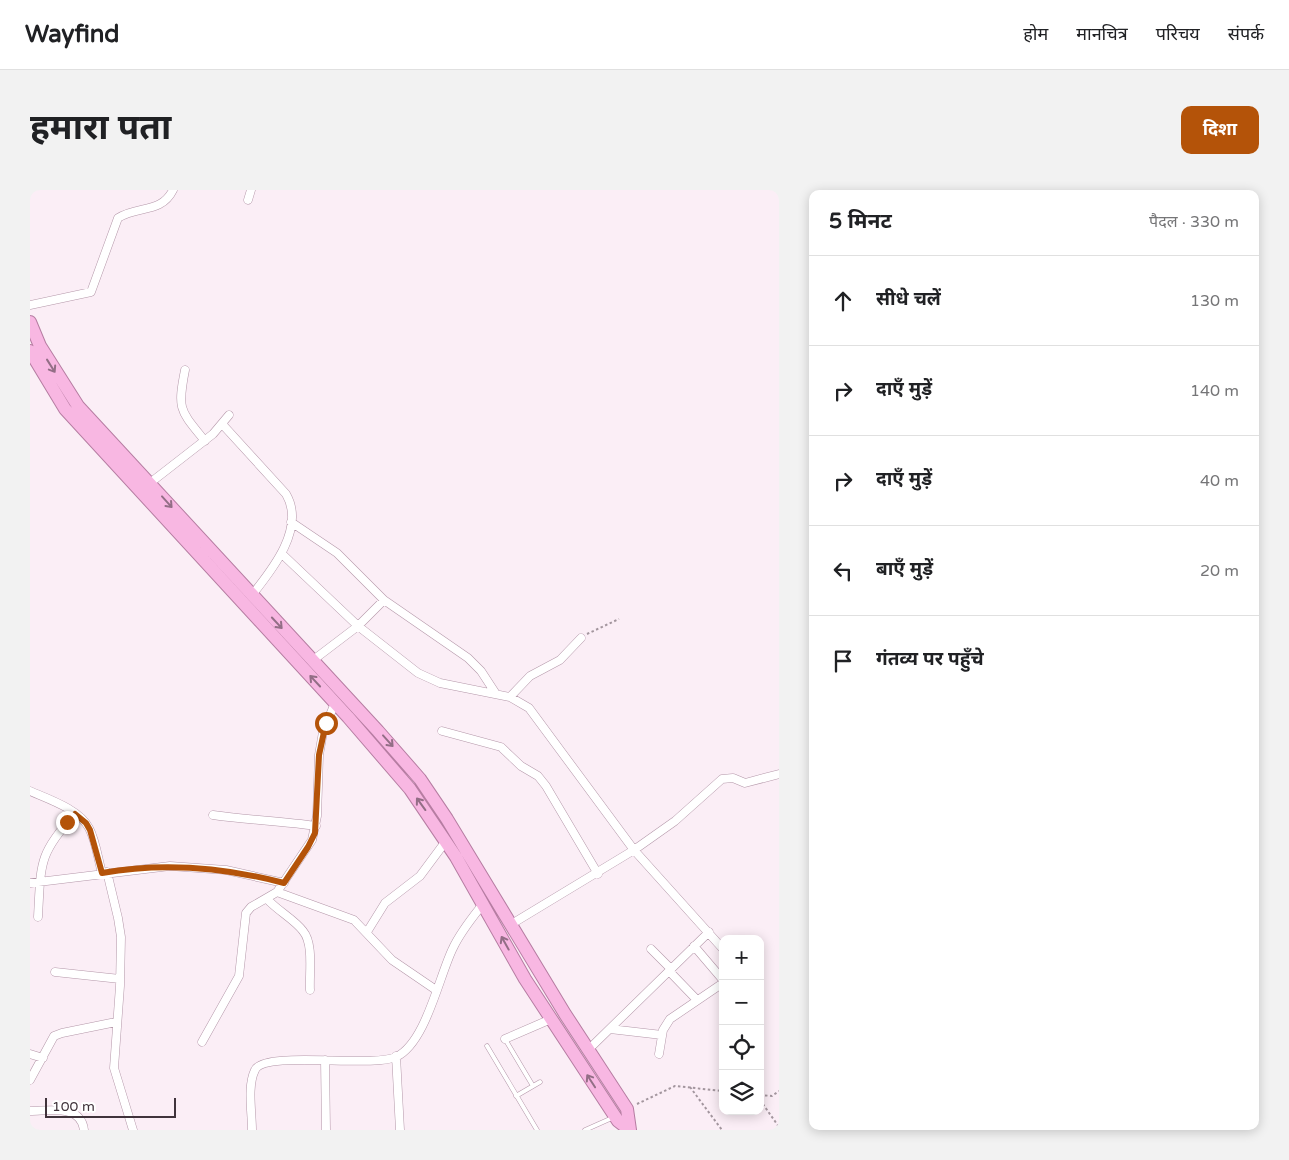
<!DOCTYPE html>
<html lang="hi">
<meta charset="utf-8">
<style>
:root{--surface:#fff;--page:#f2f2f2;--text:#202124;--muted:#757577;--line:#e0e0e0;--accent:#b45309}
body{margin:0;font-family:"Varela Round","Noto Sans Devanagari",sans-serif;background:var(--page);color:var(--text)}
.controls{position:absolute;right:15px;bottom:15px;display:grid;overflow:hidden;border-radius:10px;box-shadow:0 2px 12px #0003}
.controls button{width:45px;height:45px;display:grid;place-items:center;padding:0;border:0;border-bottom:1px solid var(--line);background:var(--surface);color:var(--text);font:25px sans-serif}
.scale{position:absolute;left:15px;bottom:12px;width:131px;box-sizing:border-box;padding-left:5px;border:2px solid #40333b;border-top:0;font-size:14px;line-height:18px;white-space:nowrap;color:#40333b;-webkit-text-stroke:4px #fff;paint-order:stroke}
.stop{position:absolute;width:15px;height:15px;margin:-11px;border:4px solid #b45309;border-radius:50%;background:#fff}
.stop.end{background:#b45309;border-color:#fff;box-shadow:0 1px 5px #0008}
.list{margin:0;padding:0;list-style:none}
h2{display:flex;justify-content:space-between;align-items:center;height:65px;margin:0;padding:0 20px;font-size:21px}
h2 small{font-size:16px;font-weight:400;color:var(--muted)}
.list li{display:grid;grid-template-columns:32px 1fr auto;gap:15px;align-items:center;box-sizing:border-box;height:90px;padding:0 20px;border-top:1px solid var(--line)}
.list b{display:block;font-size:19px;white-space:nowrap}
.list em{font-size:16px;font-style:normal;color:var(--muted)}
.icon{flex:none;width:28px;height:28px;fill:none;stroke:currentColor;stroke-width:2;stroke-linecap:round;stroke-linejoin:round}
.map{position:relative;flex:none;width:749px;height:940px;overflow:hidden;border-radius:10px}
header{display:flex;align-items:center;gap:30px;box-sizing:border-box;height:70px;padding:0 25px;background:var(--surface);border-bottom:1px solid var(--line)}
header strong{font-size:24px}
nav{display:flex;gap:28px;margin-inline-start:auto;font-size:18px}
.intro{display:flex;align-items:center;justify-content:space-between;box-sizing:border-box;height:120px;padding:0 30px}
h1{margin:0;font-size:35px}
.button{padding:12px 22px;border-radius:10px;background:var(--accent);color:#fff;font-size:18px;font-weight:700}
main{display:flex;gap:30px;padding:0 30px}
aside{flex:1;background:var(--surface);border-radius:10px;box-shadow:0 2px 12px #0003}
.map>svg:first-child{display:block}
</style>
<header>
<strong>Wayfind</strong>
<nav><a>होम</a><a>मानचित्र</a><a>परिचय</a><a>संपर्क</a></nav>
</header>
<div class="intro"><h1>हमारा पता</h1><a class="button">दिशा</a></div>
<main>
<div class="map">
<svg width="749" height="940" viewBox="0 0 749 940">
<rect width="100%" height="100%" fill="#fbeef6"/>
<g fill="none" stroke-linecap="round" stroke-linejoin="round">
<defs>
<path id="service" d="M475 849 503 896
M457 856 507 940
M486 906 510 892
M555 940 582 928"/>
<path id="minor" d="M218 10 221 0
M0 115 61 102 88 28C108 15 131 24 143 0
M155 180C147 220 150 220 175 251
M193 235 256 304C276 338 242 380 222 405
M120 293 183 244 199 225
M261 332 307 363 354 410 438 468 451 481 466 504
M252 364 328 436 388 483 410 493 480 507 499 518 604 660 693 759
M282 471 328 436 354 410
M480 507 500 486 530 470 551 448
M412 541 471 557 491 576 508 586 516 596 568 684
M0 601C18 609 49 619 59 638 66 651 68 669 72 683
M183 625C217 630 252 631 286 636
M77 682 88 728 91 747 90 796 84 878 103 940
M0 693 140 676 196 680 254 693
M247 702 324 730 362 770 406 800
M237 709C248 721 265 730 273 741 284 754 279 783 280 800
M8 727C11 674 8 664 45 624
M480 735 604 660 645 631 692 589 703 588 715 593 749 584
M337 742 355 713 390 686 416 651
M664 756 693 790
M621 759 641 779
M639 781 667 810
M25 782 90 789
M580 839 632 845
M475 849 521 829
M172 852 209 786 216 723 221 717 247 702 282 650 287 626 289 565 293 542 305 513
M558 860 679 742
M0 864 13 868
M629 864 633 840 640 829 693 793
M366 866 370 940
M295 870 296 940
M0 890 24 846 32 843 86 832
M0 921C20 921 51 914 54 940
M222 940C222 922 217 896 225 880 234 860 341 878 366 867 396 853 409 786 423 758 431 741 442 728 453 714"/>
<path id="trunk" d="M0 132 10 156 48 216 348 541 390 589 417 629 535 824 597 919 600 940
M0 161 35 219 318 527 380 599 426 667 495 789 588 931 600 940"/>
</defs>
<!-- service casing -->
<use href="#service" stroke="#b497a9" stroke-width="5"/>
<!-- minor casing -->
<use href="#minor" stroke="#b497a9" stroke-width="9"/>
<!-- trunk casing -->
<use href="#trunk" stroke="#b67da2" stroke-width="14"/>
<!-- path -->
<path stroke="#a3969e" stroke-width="2" stroke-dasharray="2.5 2.5" stroke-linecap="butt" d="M557 444 589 429
M660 897 692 940
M730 905 742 906 749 901
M730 910 749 937
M607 914 645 896 693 901"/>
<!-- service -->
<use href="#service" stroke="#fff" stroke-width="4"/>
<!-- minor -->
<use href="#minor" stroke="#fff" stroke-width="8"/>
<!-- trunk -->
<use href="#trunk" stroke="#f8b7e2" stroke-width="12"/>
</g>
<!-- one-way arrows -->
<defs><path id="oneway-shaft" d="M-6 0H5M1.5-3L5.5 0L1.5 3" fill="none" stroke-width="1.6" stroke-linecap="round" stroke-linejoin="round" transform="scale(1.25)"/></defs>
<g stroke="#936e86">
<use href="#oneway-shaft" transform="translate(21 176) rotate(58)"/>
<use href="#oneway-shaft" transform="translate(137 312) rotate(48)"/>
<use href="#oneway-shaft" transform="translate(247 433) rotate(47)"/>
<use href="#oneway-shaft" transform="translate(285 491) rotate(-133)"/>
<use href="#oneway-shaft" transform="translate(358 551) rotate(48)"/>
<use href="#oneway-shaft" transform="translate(391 614) rotate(-126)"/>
<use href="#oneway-shaft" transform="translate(475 753) rotate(-119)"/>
<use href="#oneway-shaft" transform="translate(561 891) rotate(-123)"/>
</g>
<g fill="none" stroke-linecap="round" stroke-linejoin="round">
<!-- route -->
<path stroke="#b45309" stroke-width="6" d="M37 632 45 624 56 633 60 640 72 683C134 672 193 677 254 693L278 657 285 643 289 565 296 533"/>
</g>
</svg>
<div class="controls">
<button>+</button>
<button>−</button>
<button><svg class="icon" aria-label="locate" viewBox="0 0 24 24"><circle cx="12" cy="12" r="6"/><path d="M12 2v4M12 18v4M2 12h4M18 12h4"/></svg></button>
<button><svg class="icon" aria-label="layers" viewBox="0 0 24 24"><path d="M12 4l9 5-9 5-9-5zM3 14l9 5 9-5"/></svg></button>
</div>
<div class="scale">100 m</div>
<div class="stop" style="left:296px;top:533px"></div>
<div class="stop end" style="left:37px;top:632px"></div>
</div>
<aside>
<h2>5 मिनट<small>पैदल · 330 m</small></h2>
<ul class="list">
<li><svg class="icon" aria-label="ahead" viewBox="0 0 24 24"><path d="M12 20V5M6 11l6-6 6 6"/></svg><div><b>सीधे चलें</b></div><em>130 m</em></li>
<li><svg class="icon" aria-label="right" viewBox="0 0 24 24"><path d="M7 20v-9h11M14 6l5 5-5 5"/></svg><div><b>दाएँ मुड़ें</b></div><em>140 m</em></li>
<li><svg class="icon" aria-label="right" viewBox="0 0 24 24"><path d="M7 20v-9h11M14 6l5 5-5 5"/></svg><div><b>दाएँ मुड़ें</b></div><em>40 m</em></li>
<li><svg class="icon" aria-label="left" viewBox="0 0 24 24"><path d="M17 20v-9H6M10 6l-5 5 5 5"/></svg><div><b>बाएँ मुड़ें</b></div><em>20 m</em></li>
<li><svg class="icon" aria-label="arrive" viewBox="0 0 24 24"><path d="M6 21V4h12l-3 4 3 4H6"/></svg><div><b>गंतव्य पर पहुँचे</b></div></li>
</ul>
</aside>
</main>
